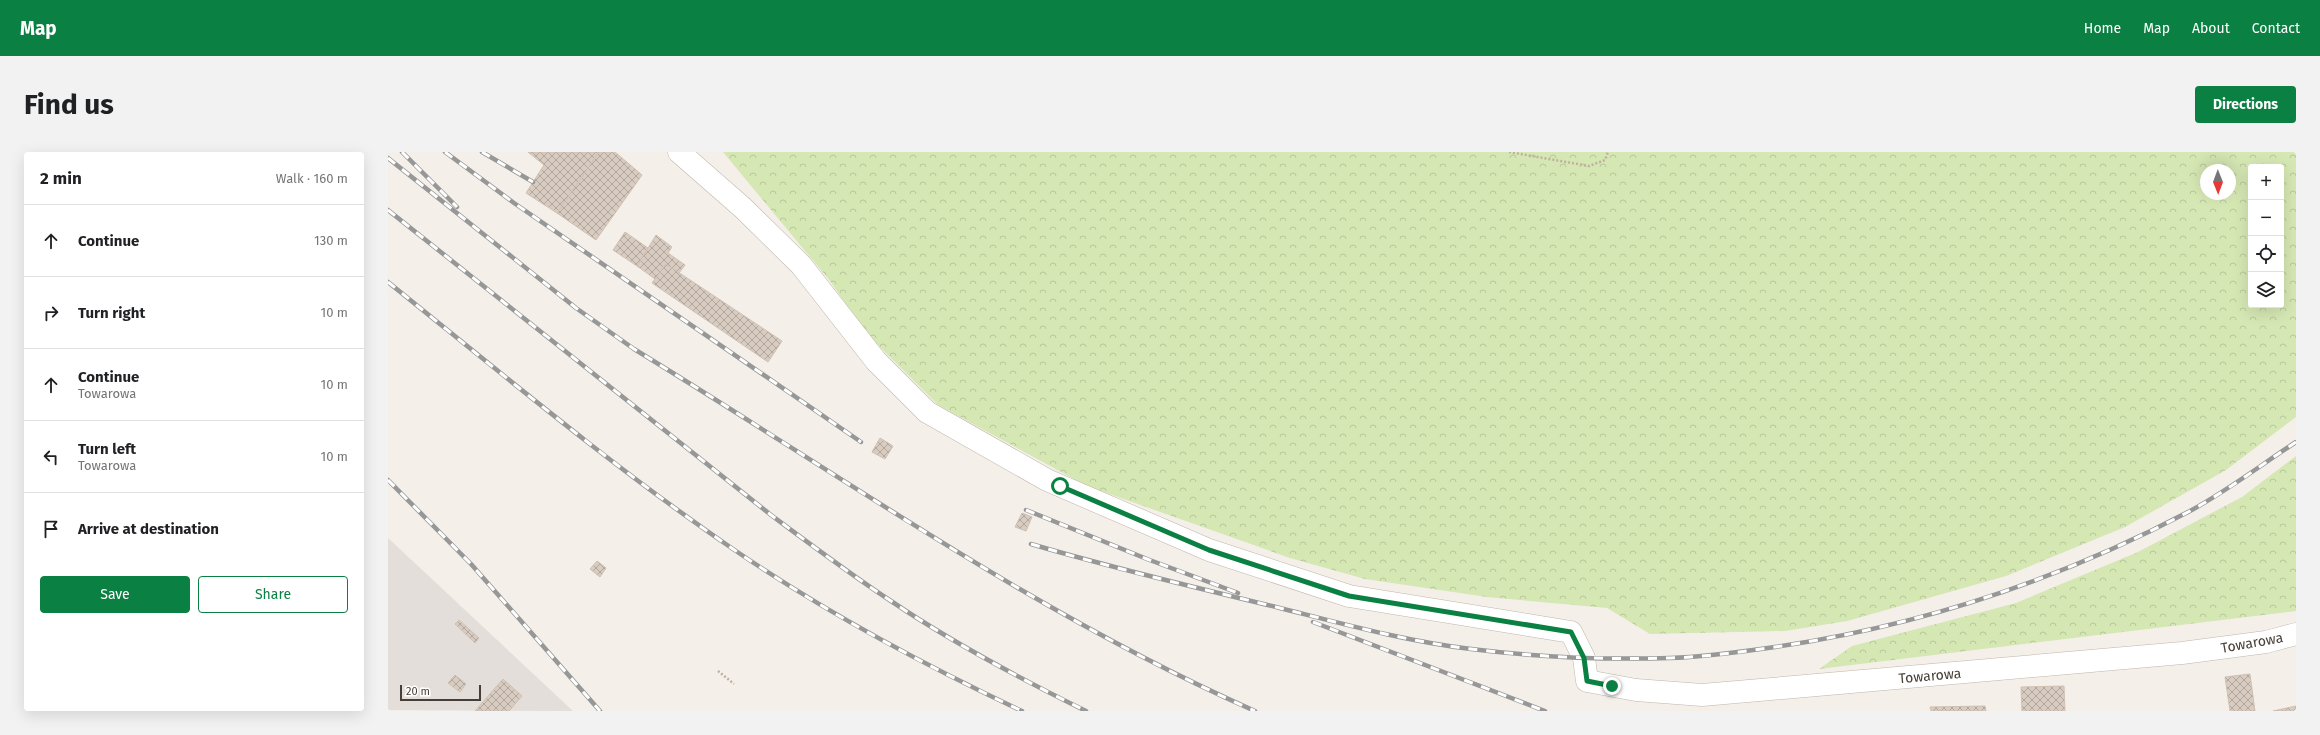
<!DOCTYPE html>
<meta charset="utf-8">
<style>
:root{--surface:#fff;--page:#f2f2f2;--text:#202124;--muted:#757577;--line:#e0e0e0;--accent:#0b8043}
body{margin:0;font-family:"Fira Sans",sans-serif;background:var(--page);color:var(--text)}
.controls{position:absolute;right:12px;top:12px;display:grid;overflow:hidden;border-radius:4px;box-shadow:0 4px 16px #0002}
.controls button{width:36px;height:36px;display:grid;place-items:center;padding:0;border:0;border-bottom:1px solid var(--line);background:var(--surface);color:var(--text);font:20px sans-serif}
.compass{position:absolute;left:1812px;top:12px;width:36px;height:36px;border-radius:50%;background:var(--surface);box-shadow:0 4px 16px #0002;rotate:179deg}
.scale{position:absolute;left:12px;bottom:10px;width:81px;box-sizing:border-box;padding-left:4px;border:2px solid #473f37;border-top:0;font-size:11px;line-height:14px;white-space:nowrap;color:#473f37;-webkit-text-stroke:3px #fff;paint-order:stroke}
.stop{position:absolute;width:12px;height:12px;margin:-9px;border:3px solid #0b8043;border-radius:50%;background:#fff}
.stop.end{background:#0b8043;border-color:#fff;box-shadow:0 1px 4px #0008}
.list{margin:0;padding:0;list-style:none}
h2{display:flex;justify-content:space-between;align-items:center;height:52px;margin:0;padding:0 16px;font-size:17px}
h2 small{font-size:13px;font-weight:400;color:var(--muted)}
.list li{display:grid;grid-template-columns:26px 1fr auto;gap:12px;align-items:center;box-sizing:border-box;height:72px;padding:0 16px;border-top:1px solid var(--line)}
.list b{display:block;font-size:15px;white-space:nowrap}
.list p{margin:0;font-size:13px;white-space:nowrap;color:var(--muted)}
.list em{font-size:13px;font-style:normal;color:var(--muted)}
.actions{display:flex;gap:8px;padding:12px 16px}
.actions a{flex:1;padding:9px 0;border:1px solid var(--accent);border-radius:4px;text-align:center;font-size:14px;color:var(--accent)}
.actions .main{background:var(--accent);color:#fff}
.icon{flex:none;width:22px;height:22px;fill:none;stroke:currentColor;stroke-width:2;stroke-linecap:round;stroke-linejoin:round}
.map{position:relative;flex:none;width:1908px;height:559px;overflow:hidden;border-radius:4px}
header{display:flex;align-items:center;gap:24px;box-sizing:border-box;height:56px;padding:0 20px;background:var(--accent);color:#fff}
header strong{font-size:19px}
nav{display:flex;gap:22px;margin-inline-start:auto;font-size:14px}
.intro{display:flex;align-items:center;justify-content:space-between;box-sizing:border-box;height:96px;padding:0 24px}
h1{margin:0;font-size:28px}
.button{padding:10px 18px;border-radius:4px;background:var(--accent);color:#fff;font-size:14px;font-weight:700}
main{display:flex;gap:24px;padding:0 24px}
aside{flex:1;background:var(--surface);border-radius:4px;box-shadow:0 4px 16px #0002}
.map>svg:first-child{display:block}
</style>
<header>
<strong>Map</strong>
<nav><a>Home</a><a>Map</a><a>About</a><a>Contact</a></nav>
</header>
<div class="intro"><h1>Find us</h1><a class="button">Directions</a></div>
<main>
<aside>
<h2>2 min<small>Walk · 160 m</small></h2>
<ul class="list">
<li><svg class="icon" aria-label="ahead" viewBox="0 0 24 24"><path d="M12 20V5M6 11l6-6 6 6"/></svg><div><b>Continue</b></div><em>130 m</em></li>
<li><svg class="icon" aria-label="right" viewBox="0 0 24 24"><path d="M7 20v-9h11M14 6l5 5-5 5"/></svg><div><b>Turn right</b></div><em>10 m</em></li>
<li><svg class="icon" aria-label="ahead" viewBox="0 0 24 24"><path d="M12 20V5M6 11l6-6 6 6"/></svg><div><b>Continue</b><p>Towarowa</p></div><em>10 m</em></li>
<li><svg class="icon" aria-label="left" viewBox="0 0 24 24"><path d="M17 20v-9H6M10 6l-5 5 5 5"/></svg><div><b>Turn left</b><p>Towarowa</p></div><em>10 m</em></li>
<li><svg class="icon" aria-label="arrive" viewBox="0 0 24 24"><path d="M6 21V4h12l-3 4 3 4H6"/></svg><div><b>Arrive at destination</b></div></li>
</ul>
<div class="actions"><a class="main">Save</a><a>Share</a></div>
</aside>
<div class="map">
<svg width="1908" height="559" viewBox="0 0 1908 559">
<defs>
<pattern id="forest-crowns" width="20" height="18" patternUnits="userSpaceOnUse"><rect width="20" height="18" fill="#d5e7b3"/><path d="M2 6a3 3 0 1 1 6 0M12 15a3 3 0 1 1 6 0" fill="none" stroke="#b8c79b"/></pattern>
<pattern id="building-cross-hatch" width="8" height="8" patternUnits="userSpaceOnUse"><rect width="8" height="8" fill="#d8ccc1"/><path d="M0 0l8 8M0 8l8-8" fill="none" stroke="#b1a79e"/></pattern>
</defs>
<rect width="100%" height="100%" fill="#f4efe9"/>
<!-- industrial -->
<path fill="#e3deda" d="M0 386 185 559 0 558Z"/>
<!-- forest -->
<path fill="url(#forest-crowns)" fill-rule="evenodd" d="M335 0H1908V265L1838 318 1737 375 1618 424 1459 469 1397 479 1262 482 1219 456 1099 445 977 427 902 406 699 334 550 253 477 180 442 129ZM1863 15H1893V153H1863ZM1818 18H1842V42H1818Z
M1908 304V459L1431 517 1464 494 1628 451 1750 400 1854 345Z"/>
<!-- building -->
<path fill="url(#building-cross-hatch)" stroke="#d0c0b2" d="M140 0H211L169 61 138 41 156 13Z
M211 0H227L254 23 208 88 169 61Z
M237 80 260 96 249 114 225 98Z
M268 83 284 95 280 101 297 113 291 121 278 112 267 127 249 114Z
M278 112 394 189 380 210 264 131Z
M492 286 505 294 497 307 484 300Z
M634 361 644 365 638 379 627 375Z
M209 409 218 416 212 425 202 417Z
M71 468 91 486 87 491 67 472Z
M1862 522 1867 559H1842L1837 525Z
M67 523 78 532 72 540 60 531Z
M115 527 134 544 121 559H87Z
M1676 534 1677 559H1634L1633 535Z
M1597 554 1598 559H1543L1542 555Z
M1908 554V559H1885Z"/>
<g fill="none" stroke-linecap="round" stroke-linejoin="round">
<defs>
<path id="minor" d="M291 0 355 56 413 113 488 209 539 260 659 328 821 398 961 444 1183 480 1196 506 1199 529 1248 538 1314 543 1794 501 1878 490 1908 482"/>
</defs>
<!-- minor casing -->
<use href="#minor" stroke="#bfb6ab" stroke-width="23"/>
<!-- path -->
<path stroke="#c0b09d" stroke-width="2.5" stroke-dasharray="2 2" stroke-linecap="butt" d="M1121 0 1201 14 1217 8 1220 0
M330 519 346 532"/>
<!-- minor -->
<use href="#minor" stroke="#fff" stroke-width="22"/>
<defs>
<path id="rail" d="M14 0 69 55
M57 0 126 51 473 290
M94 0 145 30
M0 6 188 156 246 197C451 322 647 462 867 559
M0 58 383 363C422 392 462 422 503 449 565 491 631 526 698 559
M0 130C113 221 225 315 345 397 437 460 534 512 634 559
M0 328 83 412 212 559
M638 358 759 407 850 441
M643 392C724 416 806 435 888 455 952 471 1016 489 1083 497 1148 505 1215 508 1282 506 1317 505 1352 500 1387 495 1532 474 1673 427 1802 359 1839 339 1873 313 1908 290
M925 470 1157 559"/>
</defs>
<!-- rail casing -->
<use href="#rail" stroke="#979797" stroke-width="4.5"/>
<!-- rail -->
<use href="#rail" stroke="#fff" stroke-width="3" stroke-dasharray="9" stroke-linecap="butt"/>
</g>
<g fill="none" stroke-linecap="round" stroke-linejoin="round">
<!-- route -->
<path stroke="#0b8043" stroke-width="5" d="M672 334 821 398 961 444 1183 480 1196 506 1199 529 1224 534"/>
</g>
<g text-anchor="middle" dominant-baseline="central" stroke-width="3.5" stroke-linejoin="round" paint-order="stroke">
<!-- street labels -->
<g font-size="14" fill="#473f37" stroke="#fff">
<text transform="translate(1864 491) rotate(-10)">Towarowa</text>
<text transform="translate(1542 524) rotate(-5)">Towarowa</text>
</g>
</g>
</svg>
<div class="controls">
<button>+</button>
<button>−</button>
<button><svg class="icon" aria-label="locate" viewBox="0 0 24 24"><circle cx="12" cy="12" r="6"/><path d="M12 2v4M12 18v4M2 12h4M18 12h4"/></svg></button>
<button><svg class="icon" aria-label="layers" viewBox="0 0 24 24"><path d="M12 4l9 5-9 5-9-5zM3 14l9 5 9-5"/></svg></button>
</div>
<svg class="compass" viewBox="-18 -18 36 36"><path d="M0-13l5 13h-10z" fill="#e53935"/><path d="M0 13l5-13h-10z" fill="#757577"/></svg>
<div class="scale">20 m</div>
<div class="stop" style="left:672px;top:334px"></div>
<div class="stop end" style="left:1224px;top:534px"></div>
</div>
</main>
